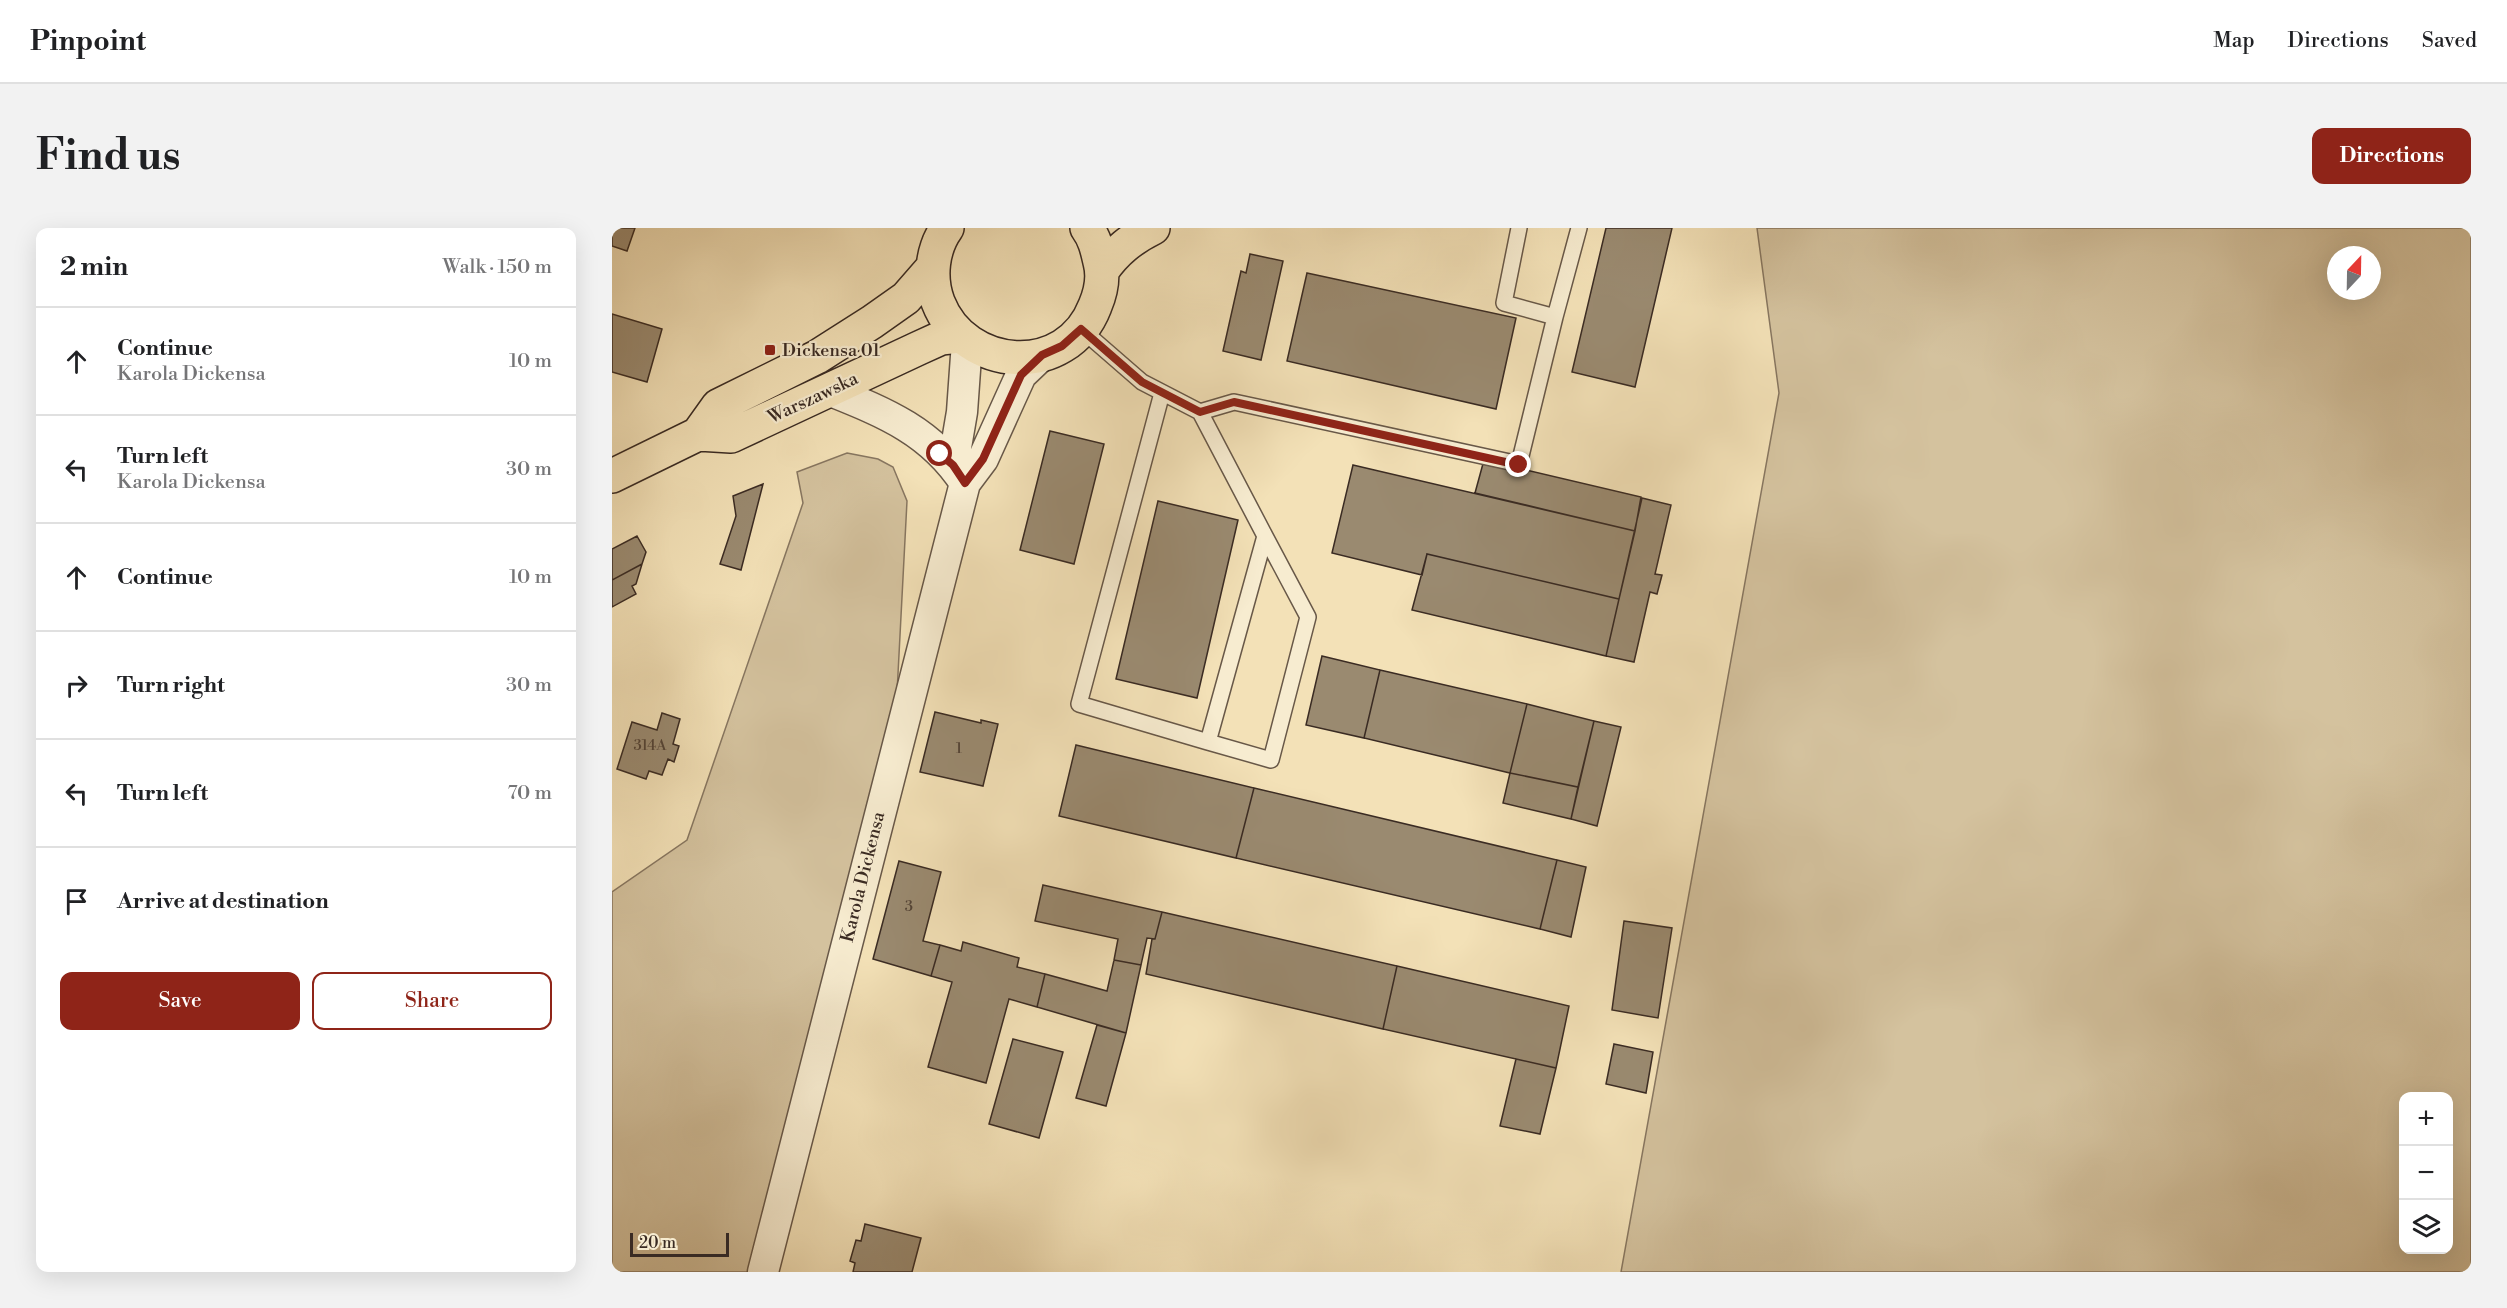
<!DOCTYPE html>
<meta charset="utf-8">
<style>
:root{--surface:#fff;--page:#f2f2f2;--text:#202124;--muted:#757577;--line:#e0e0e0;--accent:#8f2418}
body{margin:0;font-family:"Libre Bodoni",serif;background:var(--page);color:var(--text)}
.controls{position:absolute;right:18px;bottom:18px;display:grid;overflow:hidden;border-radius:12px;box-shadow:0 6px 24px #0002}
.controls button{width:54px;height:54px;display:grid;place-items:center;padding:0;border:0;border-bottom:2px solid var(--line);background:var(--surface);color:var(--text);font:30px sans-serif}
.compass{position:absolute;left:1715px;top:18px;width:54px;height:54px;border-radius:50%;background:var(--surface);box-shadow:0 6px 24px #0002;rotate:22deg}
.scale{position:absolute;left:18px;bottom:15px;width:99px;box-sizing:border-box;padding-left:6px;border:3px solid #3a2b23;border-top:0;font-size:16px;line-height:21px;white-space:nowrap;color:#3a2b23;-webkit-text-stroke:4px #f7ecd0;paint-order:stroke}
.stop{position:absolute;width:18px;height:18px;margin:-14px;border:4px solid #8f2418;border-radius:50%;background:#fff}
.stop.end{background:#8f2418;border-color:#fff;box-shadow:0 2px 6px #0008}
.list{margin:0;padding:0;list-style:none}
h2{display:flex;justify-content:space-between;align-items:center;height:78px;margin:0;padding:0 24px;font-size:26px}
h2 small{font-size:20px;font-weight:400;color:var(--muted)}
.list li{display:grid;grid-template-columns:39px 1fr auto;gap:18px;align-items:center;box-sizing:border-box;height:108px;padding:0 24px;border-top:2px solid var(--line)}
.list b{display:block;font-size:22px;white-space:nowrap}
.list p{margin:0;font-size:20px;white-space:nowrap;color:var(--muted)}
.list em{font-size:20px;font-style:normal;color:var(--muted)}
.actions{display:flex;gap:12px;padding:18px 24px}
.actions a{flex:1;padding:14px 0;border:2px solid var(--accent);border-radius:12px;text-align:center;font-size:21px;color:var(--accent)}
.actions .main{background:var(--accent);color:#fff}
.icon{flex:none;width:33px;height:33px;fill:none;stroke:currentColor;stroke-width:2;stroke-linecap:round;stroke-linejoin:round}
.map{position:relative;flex:none;width:1859px;height:1044px;overflow:hidden;border-radius:12px}
header{display:flex;align-items:center;gap:36px;box-sizing:border-box;height:84px;padding:0 30px;background:var(--surface);border-bottom:2px solid var(--line)}
header strong{font-size:28px}
nav{display:flex;gap:33px;margin-inline-start:auto;font-size:21px}
.intro{display:flex;align-items:center;justify-content:space-between;box-sizing:border-box;height:144px;padding:0 36px}
h1{margin:0;font-size:42px}
.button{padding:15px 27px;border-radius:12px;background:var(--accent);color:#fff;font-size:21px;font-weight:700}
main{display:flex;gap:36px;padding:0 36px}
aside{flex:1;background:var(--surface);border-radius:12px;box-shadow:0 6px 24px #0002}
.map>svg:first-child{display:block}
</style>
<header>
<strong>Pinpoint</strong>
<nav><a>Map</a><a>Directions</a><a>Saved</a></nav>
</header>
<div class="intro"><h1>Find us</h1><a class="button">Directions</a></div>
<main>
<aside>
<h2>2 min<small>Walk · 150 m</small></h2>
<ul class="list">
<li><svg class="icon" aria-label="ahead" viewBox="0 0 24 24"><path d="M12 20V5M6 11l6-6 6 6"/></svg><div><b>Continue</b><p>Karola Dickensa</p></div><em>10 m</em></li>
<li><svg class="icon" aria-label="left" viewBox="0 0 24 24"><path d="M17 20v-9H6M10 6l-5 5 5 5"/></svg><div><b>Turn left</b><p>Karola Dickensa</p></div><em>30 m</em></li>
<li><svg class="icon" aria-label="ahead" viewBox="0 0 24 24"><path d="M12 20V5M6 11l6-6 6 6"/></svg><div><b>Continue</b></div><em>10 m</em></li>
<li><svg class="icon" aria-label="right" viewBox="0 0 24 24"><path d="M7 20v-9h11M14 6l5 5-5 5"/></svg><div><b>Turn right</b></div><em>30 m</em></li>
<li><svg class="icon" aria-label="left" viewBox="0 0 24 24"><path d="M17 20v-9H6M10 6l-5 5 5 5"/></svg><div><b>Turn left</b></div><em>70 m</em></li>
<li><svg class="icon" aria-label="arrive" viewBox="0 0 24 24"><path d="M6 21V4h12l-3 4 3 4H6"/></svg><div><b>Arrive at destination</b></div></li>
</ul>
<div class="actions"><a class="main">Save</a><a>Share</a></div>
</aside>
<div class="map">
<svg width="1859" height="1044" viewBox="0 0 1859 1044">
<rect width="100%" height="100%" fill="#f3e1b7"/>
<filter id="stains"><feTurbulence type="fractalNoise" baseFrequency=".00333" numOctaves="4"/><feColorMatrix values="0 0 0 0 .2 0 0 0 0 .09 0 0 0 0 .02 0 0 0 .5 -.17"/></filter>
<radialGradient id="worn" r=".72"><stop offset=".6" stop-color="#630" stop-opacity="0"/><stop offset="1" stop-color="#630" stop-opacity=".3"/></radialGradient>
<!-- green -->
<path fill="#d4c29e" stroke="#877660" stroke-width="1.5" fill-rule="evenodd" d="M1145 0H1859V1044H1009L1167 165ZM1724 27H1760V63H1724ZM1792 868H1836V1022H1792Z
M235 225 266 231 281 239 295 273 285 465 136 1044H0V664L75 612 191 275 185 244Z"/>
<!-- building -->
<path fill="#9a8a70" stroke="#3a2b23" stroke-width="1.5" d="M0 0H23L15 23 0 18Z
M994 0H1060L1023 159 960 144Z
M638 26 671 33 649 132 611 123 629 43 634 45Z
M695 45 904 90 884 181 675 133Z
M0 86 50 101 35 154 0 144Z
M438 203 492 216 462 336 408 322Z
M872 232 1029 269 1023 303 863 265Z
M741 237 1023 303 1007 371 815 326 810 347 720 325Z
M151 256 129 342 108 336 124 288 121 268Z
M1030 270 1059 277 1043 346 1050 347 1045 366 1038 364 1022 434 994 428Z
M546 273 626 292 585 470 504 451Z
M25 308 34 324 30 336 0 352V321Z
M815 326 1007 371 994 428 800 382Z
M30 336 24 356 20 358 24 366 0 379V352Z
M710 428 768 442 752 510 694 497Z
M768 442 915 476 898 545 752 510Z
M915 476 982 493 966 559 898 545Z
M323 484 369 495V492L386 496 371 558 308 544Z
M50 485 68 491 61 516 67 518 62 534 56 531 50 547 37 543 34 551 5 541 20 494 45 502Z
M982 493 1009 499 985 598 959 591Z
M464 517 642 560 624 630 447 588Z
M898 545 966 559 959 591 891 575Z
M642 560 945 632 928 701 624 630Z
M945 632 974 639 959 709 928 701Z
M287 633 329 644 311 713 328 717 319 748 261 731Z
M431 657 550 684 543 711 535 710 529 737 502 732 506 711 423 693Z
M550 684 785 738 771 801 534 746 540 711H543Z
M1012 693 1060 700 1046 790 1000 782Z
M351 714 407 730 405 739 433 746 425 779 397 771 374 855 316 839 340 754 319 748 328 717 349 723Z
M502 732 529 737 514 805 425 779 433 746 495 763Z
M785 738 957 778 944 840 771 801Z
M485 797 514 805 494 878 464 870Z
M401 811 451 824 427 910 377 896Z
M1002 816 1041 824 1034 865 994 856Z
M904 831 944 840 928 906 888 898Z
M253 996 309 1010 300 1044H241L243 1035 238 1033 244 1012 249 1013Z"/>
<g fill="none" stroke-linecap="round" stroke-linejoin="round">
<defs>
<path id="service" d="M943 89 967 0
M469 101 530 154 588 184 653 308 596 514 467 476 550 165
M588 184 622 174 907 236 943 89 892 75 907 0
M596 514 659 532 696 389 653 308"/>
<path id="minor" d="M219 163C274 185 320 204 353 255
M341 237 350 184 355 114
M151 1044 353 255 371 231 409 147 430 127"/>
<path id="primary" d="M335 0C320 21 317 50 326 74 353 144 455 151 483 78 489 64 492 49 488 34 485 21 483 11 475 0
M490 43C504 23 519 11 541 0
M86 206 119 208 307 120 329 110 347 108
M0 248 86 206 106 178 205 129 260 94 294 70 321 39"/>
</defs>
<!-- service casing -->
<use href="#service" stroke="#685848" stroke-width="18"/>
<!-- minor casing -->
<use href="#minor" stroke="#685848" stroke-width="33"/>
<!-- primary casing -->
<use href="#primary" stroke="#3a2b23" stroke-width="36"/>
<!-- service -->
<use href="#service" stroke="#f7ecd0" stroke-width="15"/>
<!-- minor -->
<use href="#minor" stroke="#f7ecd0" stroke-width="30"/>
<!-- primary -->
<use href="#primary" stroke="#f3e1b7" stroke-width="33"/>
</g>
<g fill="none" stroke-linecap="round" stroke-linejoin="round">
<!-- route -->
<path stroke="#8f2418" stroke-width="8" d="M328 226 341 237 353 255 371 231 409 147 430 127 450 118 469 101 530 154 588 184 622 174 907 237"/>
</g>
<!-- markers -->
<rect fill="#8f2418" stroke="#f7ecd0" stroke-width="2" x="152" y="116" width="12" height="12" rx="3"/>
<g text-anchor="middle" dominant-baseline="central" stroke-width="4.5" stroke-linejoin="round" paint-order="stroke">
<!-- number labels -->
<g font-size="15" fill="#524336">
<text x="38" y="517">314A</text>
<text x="347" y="520">1</text>
<text x="297" y="678">3</text>
</g>
<!-- poi labels -->
<g font-size="18" fill="#3a2b23" stroke="#f7ecd0" text-anchor="start">
<text x="170" y="122">Dickensa 01</text>
</g>
<!-- street labels -->
<g font-size="18" fill="#3a2b23" stroke="#f7ecd0">
<text transform="translate(201 170) rotate(-25)">Warszawska</text>
<text transform="translate(251 649) rotate(-76)">Karola Dickensa</text>
</g>
</g>
<rect width="100%" height="100%" filter="url(#stains)"/>
<rect width="100%" height="100%" fill="url(#worn)"/>
</svg>
<div class="controls">
<button>+</button>
<button>−</button>
<button><svg class="icon" aria-label="layers" viewBox="0 0 24 24"><path d="M12 4l9 5-9 5-9-5zM3 14l9 5 9-5"/></svg></button>
</div>
<svg class="compass" viewBox="-18 -18 36 36"><path d="M0-13l5 13h-10z" fill="#e53935"/><path d="M0 13l5-13h-10z" fill="#757577"/></svg>
<div class="scale">20 m</div>
<div class="stop" style="left:328px;top:226px"></div>
<div class="stop end" style="left:907px;top:237px"></div>
</div>
</main>
